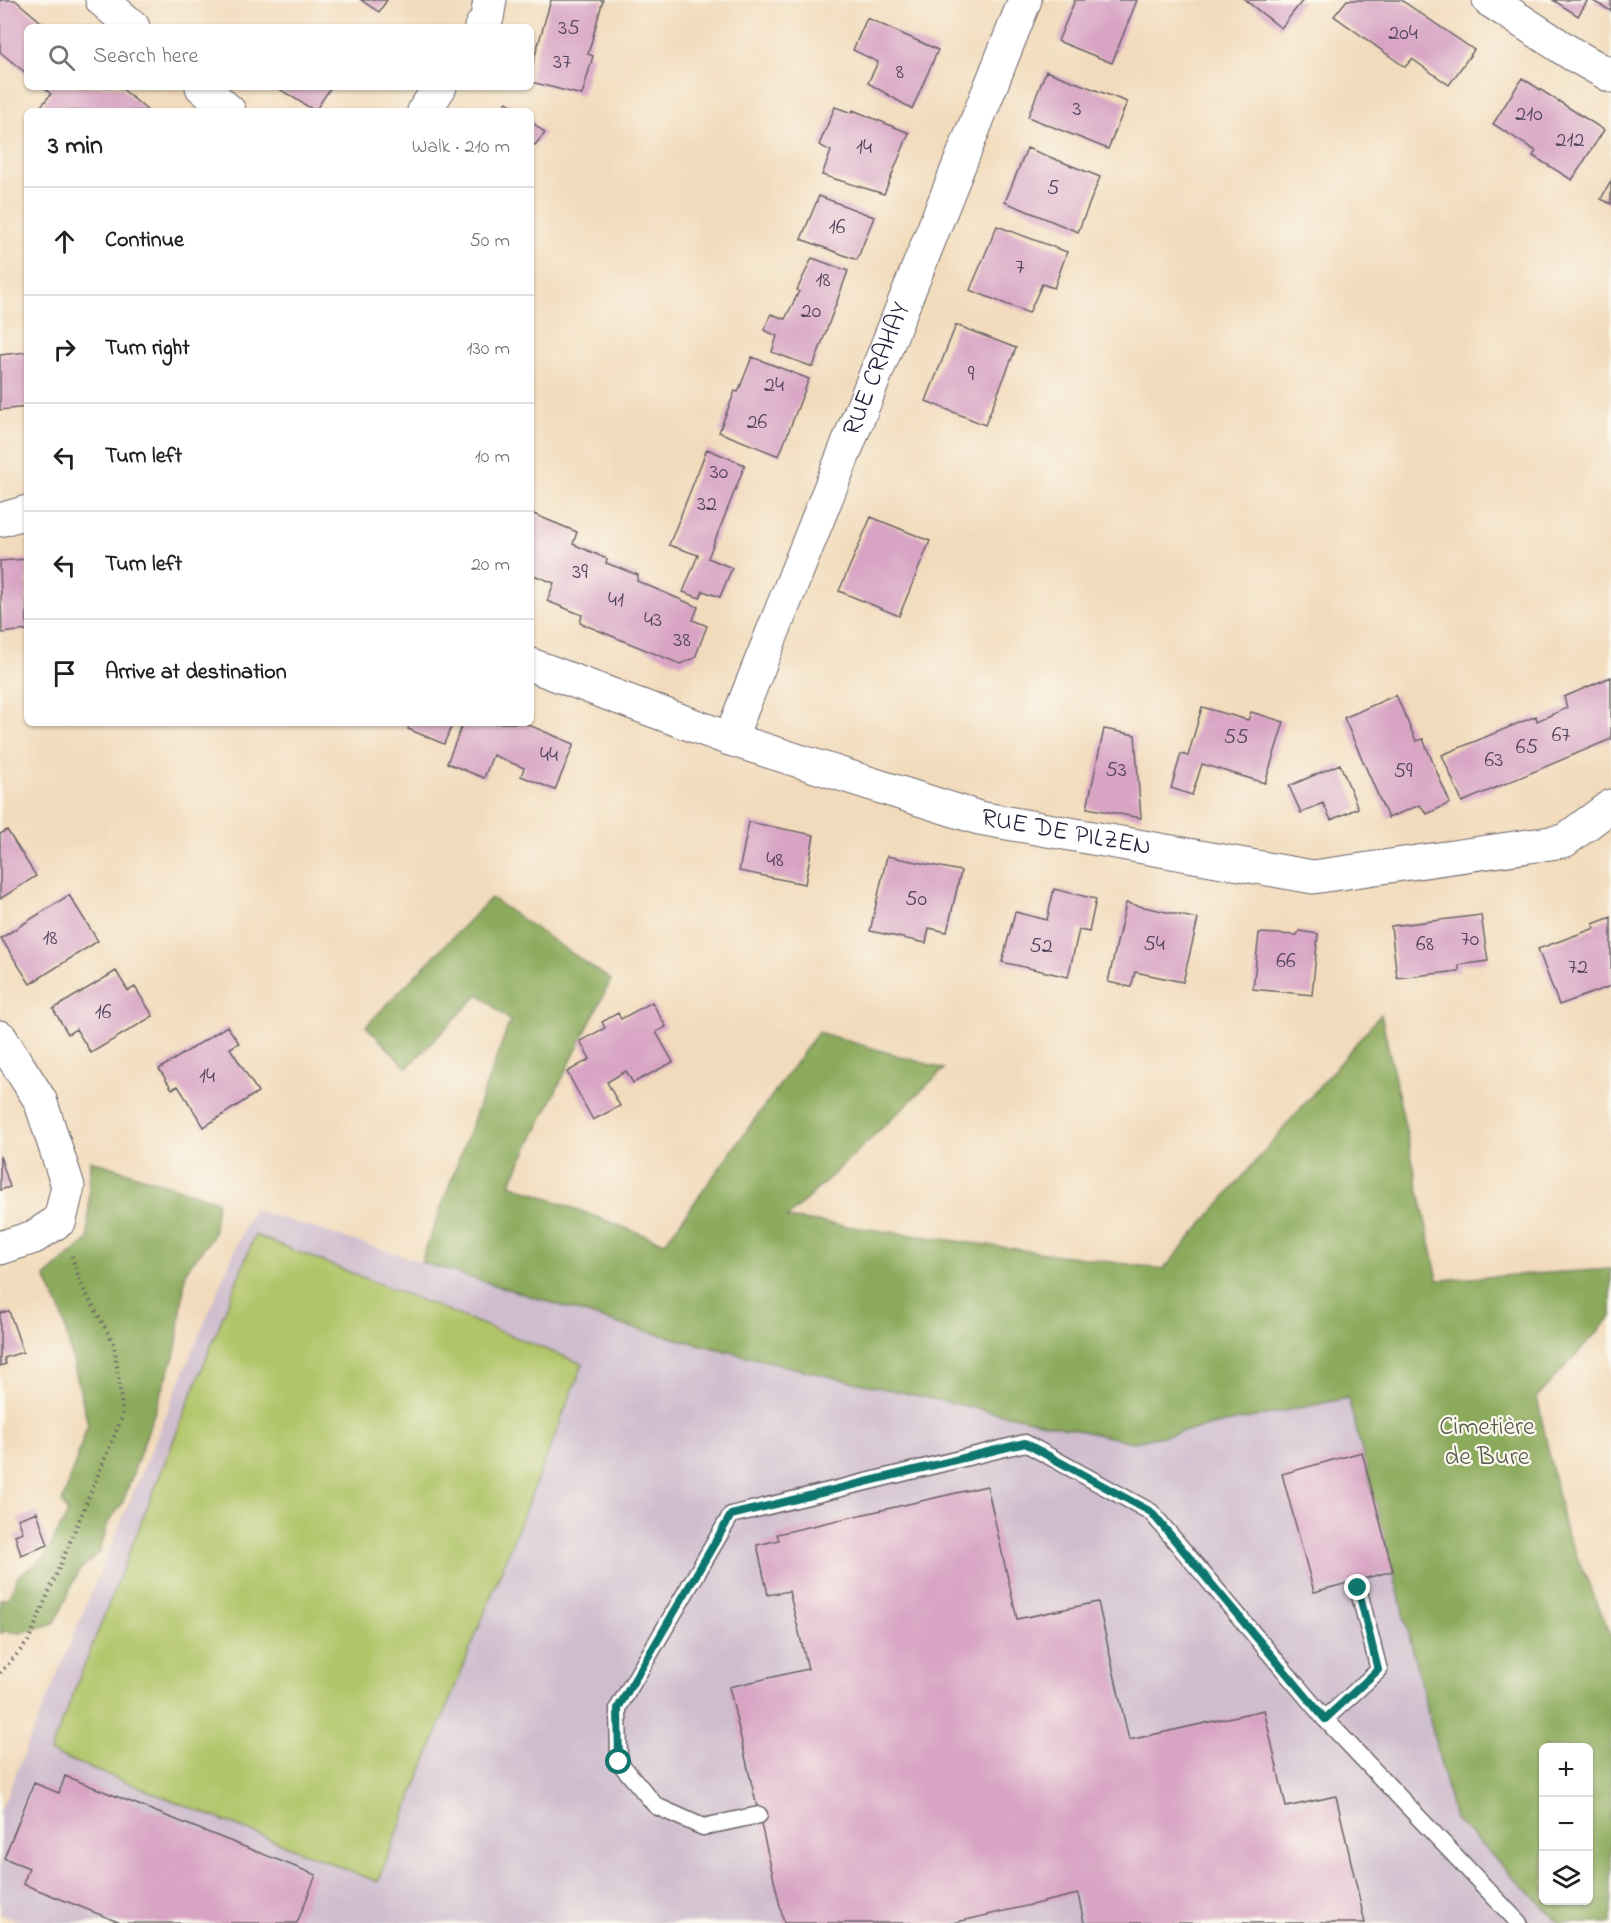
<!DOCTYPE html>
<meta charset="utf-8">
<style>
:root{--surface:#fff;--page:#f2f2f2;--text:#202124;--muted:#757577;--line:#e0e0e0}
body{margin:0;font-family:"Indie Flower",sans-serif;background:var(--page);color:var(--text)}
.controls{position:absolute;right:18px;bottom:18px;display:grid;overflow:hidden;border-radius:9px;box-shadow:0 2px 4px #0004}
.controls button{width:54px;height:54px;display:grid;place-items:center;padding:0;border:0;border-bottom:2px solid var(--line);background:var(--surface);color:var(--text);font:30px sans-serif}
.stop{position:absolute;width:18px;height:18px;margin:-14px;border:4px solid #0f766e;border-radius:50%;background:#fff}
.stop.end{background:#0f766e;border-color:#fff;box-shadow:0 2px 6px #0008}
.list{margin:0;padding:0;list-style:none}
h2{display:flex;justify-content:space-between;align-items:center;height:78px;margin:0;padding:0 24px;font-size:26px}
h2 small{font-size:20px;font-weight:400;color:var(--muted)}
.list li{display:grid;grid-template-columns:39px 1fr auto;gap:18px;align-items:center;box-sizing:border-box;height:108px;padding:0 24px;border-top:2px solid var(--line)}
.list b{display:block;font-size:22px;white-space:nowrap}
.list em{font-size:20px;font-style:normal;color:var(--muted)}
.icon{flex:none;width:33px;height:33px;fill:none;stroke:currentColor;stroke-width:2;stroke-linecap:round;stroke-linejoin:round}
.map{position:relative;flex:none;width:1611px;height:1923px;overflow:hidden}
.search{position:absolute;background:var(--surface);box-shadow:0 2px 4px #0004;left:24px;top:24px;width:510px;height:66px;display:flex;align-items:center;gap:15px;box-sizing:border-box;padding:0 21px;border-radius:9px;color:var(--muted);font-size:22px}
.panel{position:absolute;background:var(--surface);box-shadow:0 2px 4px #0004;left:24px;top:108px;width:510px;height:618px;border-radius:9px}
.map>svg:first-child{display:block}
</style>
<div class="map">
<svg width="1611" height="1923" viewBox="0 0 1611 1923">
<rect width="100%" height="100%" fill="#fbf7ec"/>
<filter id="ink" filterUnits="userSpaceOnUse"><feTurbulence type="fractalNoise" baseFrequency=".0167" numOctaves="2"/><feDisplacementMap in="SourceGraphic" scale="12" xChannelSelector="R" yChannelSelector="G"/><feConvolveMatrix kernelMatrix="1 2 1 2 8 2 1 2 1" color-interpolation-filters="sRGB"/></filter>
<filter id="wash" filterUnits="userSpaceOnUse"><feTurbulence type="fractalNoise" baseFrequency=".008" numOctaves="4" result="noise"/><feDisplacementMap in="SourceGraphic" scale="24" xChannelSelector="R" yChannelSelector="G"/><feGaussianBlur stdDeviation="1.35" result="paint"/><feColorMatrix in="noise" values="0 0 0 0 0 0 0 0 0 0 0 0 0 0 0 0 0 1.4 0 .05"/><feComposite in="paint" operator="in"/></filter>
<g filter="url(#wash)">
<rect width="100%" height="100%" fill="#f2dbbc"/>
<!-- industrial -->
<path fill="#cfbdce" d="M252 1209 629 1327 831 1377 1133 1442 1348 1397 1393 1571 1454 1818 1560 1923H23L0 1914V1811Z"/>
<!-- green -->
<path fill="#b0c468" stroke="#697352" stroke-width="1.5" d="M255 1235 583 1364 378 1882 50 1752Z"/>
<!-- forest -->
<path fill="#8caa5c" stroke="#57664c" stroke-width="1.5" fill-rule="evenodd" d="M491 898 611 980 510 1184 665 1243 818 1032 944 1069 787 1218 1164 1269 1381 1014 1438 1280 1611 1269V1317L1537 1397 1565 1529 1611 1635V1923H1560L1454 1818 1393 1571 1348 1398 1133 1442 831 1377 629 1327 421 1262 510 1021 479 994 407 1068 366 1026ZM1544 1748H1588V1900H1544Z
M90 1160 217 1201 213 1236 186 1271 176 1351 123 1502 108 1523 100 1551 78 1572 55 1623 21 1633 5 1631 0 1634V1599L8 1598 18 1576 44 1558 68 1513 62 1503 88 1424 61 1311 45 1277 88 1239Z"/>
<g id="blocks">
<!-- building -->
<path fill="#d8a4c4" d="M0 0H15L47 27H27V74L0 52Z
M361 0H387L379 12Z
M551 0H603L588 54 593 56 582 95 531 82V69Z
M1075 0H1137L1112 63 1058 41Z
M1245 0H1303L1281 28Z
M1347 0H1401L1474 50 1449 85 1412 59 1405 67 1334 16Z
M1553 0H1588L1578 16Z
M1591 0H1611V11Z
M867 18 938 50 912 109 868 83 878 62 853 50Z
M1046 71 1127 102 1108 149 1028 117Z
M1522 78 1604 130 1572 180 1533 156 1536 151 1493 124Z
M43 87H120L148 111H47L41 106 51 94Z
M276 87H331L315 111Z
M507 102 519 111H499Z
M835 107 852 113 853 110 909 133 884 194 822 175 831 151 819 145Z
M531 121 545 133 535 145 531 142Z
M1027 148 1100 177 1078 232 1005 202Z
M1611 181V204L1601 199Z
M819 196 874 217 857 260 801 239Z
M997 226 1067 252 1054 288 1042 284 1029 313 970 290Z
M812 258 848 271 813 367 772 352 777 336 764 330 771 314 785 319 799 291 797 290Z
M956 325 1016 348 985 425 926 401Z
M27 352V407L0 410V355Z
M752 357 809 379 779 456 719 432 735 391 738 392Z
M707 449 745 465 708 558 732 568 720 597 703 591 700 598 683 592 698 555 669 545Z
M531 513 577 532 573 544 607 559 606 563 638 575 637 581 698 607 693 620 707 626 695 658 680 664 580 623 582 615 547 601 554 583 531 574Z
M871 517 930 541 899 616 839 591Z
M27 559V630L2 633 0 561Z
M1611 677V739L1462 802 1442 755 1536 716 1537 721 1567 708 1564 697Z
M1396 695 1416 741 1423 739 1450 803 1427 814 1420 805 1388 818 1344 718Z
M1202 707 1248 720 1251 712 1284 722 1265 783 1202 764 1192 795 1171 788 1181 754 1188 756Z
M410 723H453L444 744 408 729Z
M463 723H524L574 744 555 790 521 776 524 768 493 755 484 778 447 763Z
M1104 729 1135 735 1141 818 1087 808Z
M1340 764 1358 808 1331 820 1323 803 1301 813 1289 786Z
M749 822 814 835 805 884 739 871Z
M7 830 36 876 0 899V834Z
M887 856 961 871 947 932 929 928 926 943 870 931Z
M1054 889 1096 899 1089 932 1079 930 1068 977 1002 962 1015 912 1047 920Z
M69 895 98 941 30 984 1 938Z
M1126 903 1198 919 1183 982 1135 972 1131 987 1108 982Z
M1481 915 1488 961 1459 965V971L1397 978 1391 926Z
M1611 917V986L1559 1005 1538 949 1595 928 1593 924Z
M1299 931 1318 934 1312 995 1253 989 1259 933 1297 935Z
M116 971 128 991 135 987 153 1016 91 1053 76 1029 68 1034 53 1009Z
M652 1002 666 1027 656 1032 673 1062 633 1083 626 1071 607 1082 620 1106 593 1120 567 1072 590 1059 580 1041 605 1028 602 1022 618 1013 621 1019Z
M227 1026 239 1043 230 1048 258 1092 204 1127 178 1086 172 1089 159 1069Z
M0 1156 10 1187 0 1190Z
M9 1311 23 1352 4 1358 6 1364 0 1366V1313Z
M1362 1452 1393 1571 1314 1592 1282 1474Z
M987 1486 1017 1619 1098 1602 1129 1740 1264 1710 1286 1807 1336 1796 1365 1923H1084L1078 1894 953 1923H784L729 1687 808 1669 789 1591 768 1595 757 1545 779 1540 777 1534Z
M37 1512 48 1545 21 1555 15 1535 23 1532 18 1519Z
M65 1776 316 1875 297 1923H121L23 1884 29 1868 4 1858 34 1783 59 1793Z"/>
</g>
</g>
<g filter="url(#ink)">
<use href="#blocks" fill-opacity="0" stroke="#6b6368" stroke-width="1.5"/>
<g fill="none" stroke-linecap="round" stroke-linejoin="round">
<defs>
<path id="service" d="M1325 1719 1379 1670 1358 1588
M759 1815 703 1827 656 1806 619 1762 618 1708 731 1515 1025 1443 1151 1512 1325 1719 1519 1923"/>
<g id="minor">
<path d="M102 0 133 27"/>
<path d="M481 27 487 18 490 0"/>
<path d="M202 87 229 111"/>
<path d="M424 111 440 87"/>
<path d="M0 520 27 512"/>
<path id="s1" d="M531 665 730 739 979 818 1313 877 1564 841 1611 806"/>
<path id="s2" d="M730 739 1025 0"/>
<path d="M0 1037 40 1100 68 1186 60 1220 34 1237 0 1248"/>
</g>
<path id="tertiary" d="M1489 0 1572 54 1611 76"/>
</defs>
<!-- service casing -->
<use href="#service" stroke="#6b6368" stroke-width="19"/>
<!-- minor casing -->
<use href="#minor" stroke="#6b6368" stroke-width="35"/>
<!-- tertiary casing -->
<use href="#tertiary" stroke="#6b6368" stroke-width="35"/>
<!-- path -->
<path stroke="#6b6368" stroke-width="4" stroke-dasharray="1.5 4.5" stroke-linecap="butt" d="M0 1673 28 1642 123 1415 114 1344 81 1284 71 1254"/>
<!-- service -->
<use href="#service" stroke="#fff" stroke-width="16"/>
<!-- minor -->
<use href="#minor" stroke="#fff" stroke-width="33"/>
<!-- tertiary -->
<use href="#tertiary" stroke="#fff" stroke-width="33"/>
</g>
</g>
<g fill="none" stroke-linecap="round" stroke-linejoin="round" filter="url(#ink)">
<!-- route -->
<path stroke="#0f766e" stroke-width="8" d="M619 1762 618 1708 731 1515 1025 1443 1151 1512 1325 1719 1378 1670 1358 1588"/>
</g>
<g text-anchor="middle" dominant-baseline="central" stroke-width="4.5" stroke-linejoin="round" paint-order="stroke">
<!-- number labels -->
<g font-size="22" fill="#50425d">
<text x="569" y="29">35</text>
<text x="1403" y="34">204</text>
<text x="562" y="63">37</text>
<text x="900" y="73">8</text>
<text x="1077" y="110">3</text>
<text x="1529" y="115">210</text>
<text x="1570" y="141">212</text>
<text x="864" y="148">14</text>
<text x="1053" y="189">5</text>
<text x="837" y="228">16</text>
<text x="1020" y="268">7</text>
<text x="823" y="281">18</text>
<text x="811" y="312">20</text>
<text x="971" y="375">9</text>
<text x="774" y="386">24</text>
<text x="757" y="423">26</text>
<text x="719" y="473">30</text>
<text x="707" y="505">32</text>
<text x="580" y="573">39</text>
<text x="616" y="601">41</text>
<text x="653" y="621">43</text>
<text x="682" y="641">38</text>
<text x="1561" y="736">67</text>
<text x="1236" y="738">55</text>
<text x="1527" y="748">65</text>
<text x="549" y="756">44</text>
<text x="1494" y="761">63</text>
<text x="1116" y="771">53</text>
<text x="1403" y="772">59</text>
<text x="775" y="861">48</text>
<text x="916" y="900">50</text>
<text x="50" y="939">18</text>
<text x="1470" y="940">70</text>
<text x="1154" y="945">54</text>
<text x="1425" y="945">68</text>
<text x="1041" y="947">52</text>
<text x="1286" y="962">66</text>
<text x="1578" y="968">72</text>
<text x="103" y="1013">16</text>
<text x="207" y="1077">14</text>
</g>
<!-- street labels -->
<g font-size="26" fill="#22223b" stroke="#fbf7ec">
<text stroke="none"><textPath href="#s2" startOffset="398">RUE CRAHAY</textPath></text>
<text stroke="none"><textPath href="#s1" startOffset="562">RUE DE PILZEN</textPath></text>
</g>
<!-- park labels -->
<g font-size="26" fill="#545b4b" stroke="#fbf7ec">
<text x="1487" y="1428">Cimetière<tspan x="1487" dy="30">de Bure</tspan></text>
</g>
</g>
</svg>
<div class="controls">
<button>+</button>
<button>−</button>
<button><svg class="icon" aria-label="layers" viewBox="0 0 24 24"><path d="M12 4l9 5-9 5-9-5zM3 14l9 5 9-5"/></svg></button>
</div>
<div class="stop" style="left:619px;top:1762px"></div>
<div class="stop end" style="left:1358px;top:1588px"></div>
<div class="search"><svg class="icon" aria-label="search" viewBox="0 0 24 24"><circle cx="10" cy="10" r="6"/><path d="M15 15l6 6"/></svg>Search here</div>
<section class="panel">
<h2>3 min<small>Walk · 210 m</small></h2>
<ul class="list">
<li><svg class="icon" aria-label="ahead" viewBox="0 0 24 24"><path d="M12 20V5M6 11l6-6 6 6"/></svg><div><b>Continue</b></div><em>50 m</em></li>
<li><svg class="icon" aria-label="right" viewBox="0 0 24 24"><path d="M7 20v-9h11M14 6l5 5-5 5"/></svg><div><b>Turn right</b></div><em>130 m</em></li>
<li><svg class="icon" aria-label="left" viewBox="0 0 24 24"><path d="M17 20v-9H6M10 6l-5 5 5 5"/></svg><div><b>Turn left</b></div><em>10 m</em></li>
<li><svg class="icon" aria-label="left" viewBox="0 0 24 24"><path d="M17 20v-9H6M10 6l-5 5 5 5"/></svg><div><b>Turn left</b></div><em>20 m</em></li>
<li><svg class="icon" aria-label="arrive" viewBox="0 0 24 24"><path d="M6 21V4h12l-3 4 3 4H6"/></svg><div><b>Arrive at destination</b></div></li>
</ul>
</section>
</div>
